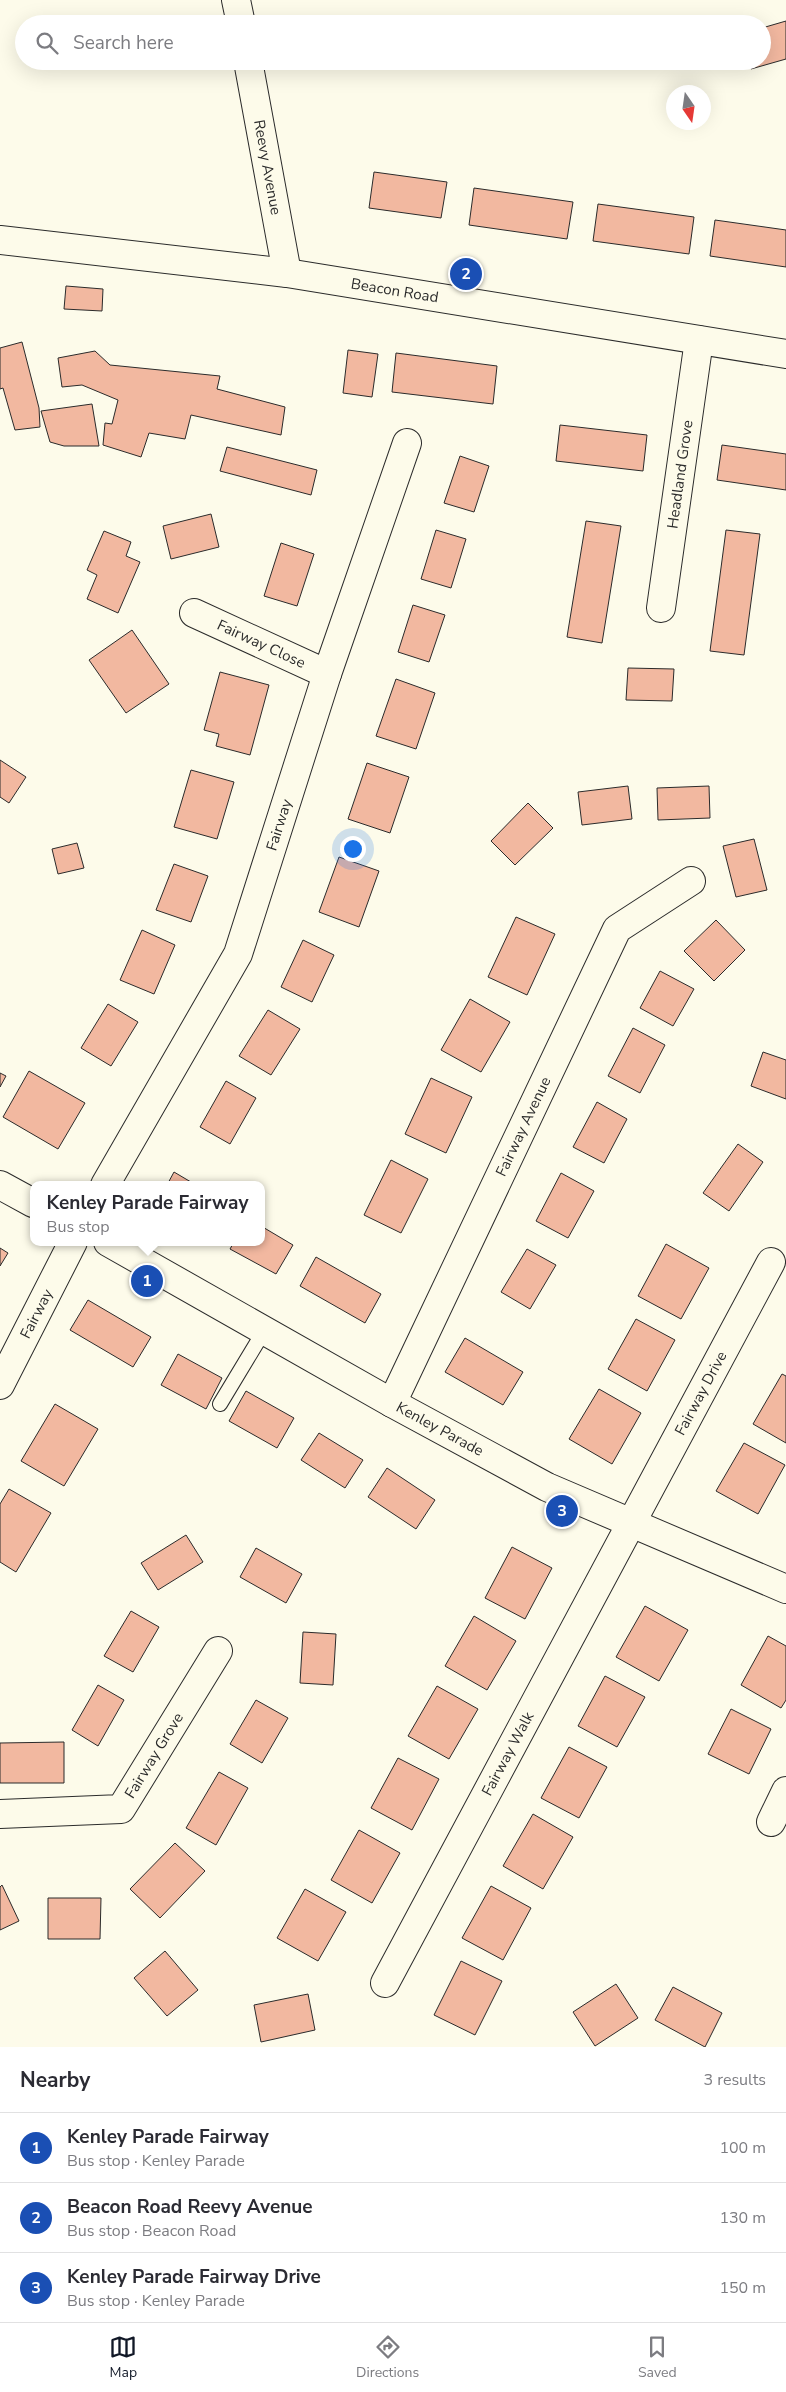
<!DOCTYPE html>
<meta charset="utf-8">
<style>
:root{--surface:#fff;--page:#f2f2f3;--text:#2b2b33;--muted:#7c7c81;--line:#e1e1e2;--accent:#111827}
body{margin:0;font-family:"Nunito Sans",sans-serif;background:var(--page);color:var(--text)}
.compass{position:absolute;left:666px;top:85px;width:45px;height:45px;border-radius:50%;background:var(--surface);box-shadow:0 5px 20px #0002;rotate:167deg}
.you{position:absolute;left:352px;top:848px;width:18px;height:18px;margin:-12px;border:4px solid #fff;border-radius:50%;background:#1a73e8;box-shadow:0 0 0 8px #1a73e833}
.badge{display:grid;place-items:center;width:32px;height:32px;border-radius:50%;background:var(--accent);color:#fff;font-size:16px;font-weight:700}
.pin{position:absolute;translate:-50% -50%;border:2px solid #fff;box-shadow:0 1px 5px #0006}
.popup{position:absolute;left:30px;top:1181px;width:235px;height:65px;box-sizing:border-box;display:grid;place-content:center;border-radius:10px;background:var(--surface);filter:drop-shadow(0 1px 4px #0005);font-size:16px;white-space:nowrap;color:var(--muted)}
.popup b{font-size:19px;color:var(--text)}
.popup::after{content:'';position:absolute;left:50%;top:100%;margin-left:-10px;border:10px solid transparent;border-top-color:var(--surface)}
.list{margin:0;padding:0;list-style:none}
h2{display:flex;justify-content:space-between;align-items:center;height:65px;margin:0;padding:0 20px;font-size:21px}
h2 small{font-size:16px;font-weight:400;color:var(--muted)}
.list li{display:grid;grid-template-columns:32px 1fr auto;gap:15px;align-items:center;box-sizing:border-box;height:70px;padding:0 20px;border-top:1px solid var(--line)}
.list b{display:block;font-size:19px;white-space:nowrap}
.list p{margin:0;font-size:16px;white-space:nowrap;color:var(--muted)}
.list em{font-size:16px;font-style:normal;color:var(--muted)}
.icon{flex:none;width:28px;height:28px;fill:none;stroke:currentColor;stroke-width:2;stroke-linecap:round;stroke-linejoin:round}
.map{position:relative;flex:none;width:786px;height:2047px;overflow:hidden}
.search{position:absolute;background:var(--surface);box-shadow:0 5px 20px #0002;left:15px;right:15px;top:15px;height:55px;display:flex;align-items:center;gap:12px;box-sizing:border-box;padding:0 18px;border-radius:28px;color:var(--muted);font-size:19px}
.sheet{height:275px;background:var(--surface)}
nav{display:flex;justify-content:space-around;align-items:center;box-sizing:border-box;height:70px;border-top:1px solid var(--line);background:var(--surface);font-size:14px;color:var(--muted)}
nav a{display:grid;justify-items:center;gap:2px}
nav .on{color:var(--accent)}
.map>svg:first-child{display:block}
</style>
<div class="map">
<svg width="786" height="2047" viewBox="0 0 786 2047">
<rect width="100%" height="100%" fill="#fdfbea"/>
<!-- building -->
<path fill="#f2b8a0" stroke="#2b2b2b" d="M786 21V59L751 69 748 61H762V28Z
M374 172 447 182 441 218 369 208Z
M474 188 573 202 567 239 469 225Z
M598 204 694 217 689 254 593 241Z
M715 220 786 230V267L710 256Z
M66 286 103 289 102 311 64 309Z
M22 342 39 408 40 427 15 430 3 388 0 389V348Z
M348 350 378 354 372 397 343 393Z
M95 351 110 365 220 376 217 389 285 407 281 435 191 415 185 439 149 433 141 457 103 445 105 423 112 424 118 400 82 385 62 387 58 358Z
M396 353 497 366 493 404 392 392Z
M92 404 99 446H64L50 442 41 411Z
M560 425 647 435 643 471 556 461Z
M722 445 786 454V490L717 480Z
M227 447 317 470 311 495 220 471Z
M460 456 489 466 474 512 444 503Z
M211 514 219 547 171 559 163 526Z
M586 521 621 526 602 643 567 637Z
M436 530 466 539 451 588 421 579Z
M726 530 760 534 744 655 710 651Z
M104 531 131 542 126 556 140 562 118 613 87 599 97 575 87 570Z
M281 543 314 554 297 606 264 596Z
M413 605 445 615 429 662 398 652Z
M132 630 169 684 126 713 89 660Z
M628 668 674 669 672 701 626 700Z
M220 672 269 685 250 755 216 746 219 734 204 730Z
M396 679 435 693 416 749 376 736Z
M0 760 26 777 9 803 0 797Z
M367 763 409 777 390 833 348 819Z
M191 770 234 782 217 839 174 827Z
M628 786 632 819 582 825 578 792Z
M709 786 710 818 658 820 657 788Z
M528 803 553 828 515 865 491 841Z
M754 839 767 890 736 897 723 846Z
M77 843 84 868 58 874 52 849Z
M339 857 379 871 359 927 319 912Z
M174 864 208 876 191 922 156 910Z
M516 917 555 934 527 995 488 977Z
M716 920 745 950 714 981 684 951Z
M142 930 175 945 154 994 120 980Z
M303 940 334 955 312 1002 281 987Z
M660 971 694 989 673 1026 640 1008Z
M470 999 510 1022 481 1072 441 1050Z
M108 1004 138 1022 111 1066 81 1048Z
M268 1010 300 1029 271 1075 239 1056Z
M633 1028 665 1045 640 1093 608 1076Z
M763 1052 786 1060V1099L751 1086Z
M29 1071 85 1103 58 1149 3 1117Z
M0 1073 6 1076 0 1087Z
M431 1078 472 1097 446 1153 405 1134Z
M226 1081 256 1098 230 1144 200 1127Z
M597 1102 627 1119 604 1163 573 1147Z
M738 1144 763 1162 729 1211 703 1193Z
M391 1160 428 1179 401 1233 364 1215Z
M174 1172 196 1185H167Z
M561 1173 594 1191 568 1238 536 1221Z
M261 1226 293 1245 276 1274 230 1249 234 1242H261Z
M666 1244 709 1268 681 1319 638 1296Z
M0 1248 8 1253 0 1266Z
M527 1249 556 1265 530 1309 501 1292Z
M316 1257 381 1294 365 1323 300 1286Z
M88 1300 151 1337 133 1367 70 1330Z
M636 1319 675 1340 647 1391 608 1369Z
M465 1338 523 1372 503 1405 445 1372Z
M178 1354 222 1378 206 1409 161 1385Z
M782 1374 786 1376V1443L753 1424Z
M599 1389 641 1413 612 1464 569 1439Z
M246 1391 294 1418 277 1448 229 1421Z
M55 1404 98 1429 64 1486 21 1461Z
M319 1433 363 1460 345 1488 301 1460Z
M744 1443 785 1465 758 1514 716 1491Z
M387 1468 435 1500 416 1529 368 1497Z
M9 1489 51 1513 16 1572 0 1562V1504Z
M186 1535 203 1562 158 1590 141 1563Z
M512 1547 552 1568 525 1619 485 1598Z
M256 1548 302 1574 286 1603 240 1577Z
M645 1606 688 1630 659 1681 616 1657Z
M131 1611 159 1627 133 1672 104 1656Z
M474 1616 516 1641 487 1690 445 1666Z
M303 1632 336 1634 333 1685 300 1683Z
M768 1636 786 1646V1700L781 1708 741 1685Z
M605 1676 645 1697 617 1747 578 1726Z
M98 1685 124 1700 98 1746 72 1730Z
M437 1686 478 1709 449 1759 408 1736Z
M256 1700 288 1718 262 1763 230 1744Z
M731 1709 771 1729 749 1774 708 1754Z
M64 1742V1783H0V1743Z
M569 1747 607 1767 579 1818 541 1798Z
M398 1758 439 1779 412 1830 371 1808Z
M219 1772 248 1788 216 1845 186 1828Z
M533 1814 573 1837 543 1889 503 1866Z
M359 1830 400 1853 372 1903 331 1880Z
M175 1843 205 1871 160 1918 130 1889Z
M2 1885 19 1921 0 1930V1887Z
M491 1886 531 1908 503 1960 462 1938Z
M305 1889 346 1912 318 1961 277 1938Z
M48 1898H101L100 1939H48Z
M165 1951 198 1990 167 2016 134 1978Z
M461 1961 502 1981 475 2035 434 2015Z
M616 1984 638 2018 595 2046 573 2012Z
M673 1987 722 2013 705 2047 655 2020Z
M308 1994 315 2030 261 2042 254 2005Z"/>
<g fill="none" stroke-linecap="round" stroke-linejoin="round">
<defs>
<path id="service" d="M220 1404 264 1331"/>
<g id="minor">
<path d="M236 0 241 24"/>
<path id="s1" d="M248 61 287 273"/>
<path id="s2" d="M661 608 699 340"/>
<path id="s3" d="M194 613 327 674"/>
<path d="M0 1185 33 1203"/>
<path id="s4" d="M105 1185 238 954 327 674 407 443"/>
<path id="s5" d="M108 1242 392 1403 547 1487 786 1589"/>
<path id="s6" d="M0 1385 73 1242"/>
<path id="s7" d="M392 1403 617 929 691 881"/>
<path id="s8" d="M0 1814 121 1809 218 1651"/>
<path d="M771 1822 786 1791"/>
<path id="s9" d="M385 1983 771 1262"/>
</g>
<g id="secondary">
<path id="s10" d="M0 240 287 273 786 354"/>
</g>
</defs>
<!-- service casing -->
<use href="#service" stroke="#2b2b2b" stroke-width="16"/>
<!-- minor casing -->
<use href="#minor" stroke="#2b2b2b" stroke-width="30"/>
<!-- secondary casing -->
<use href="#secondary" stroke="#2b2b2b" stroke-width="30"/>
<!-- service -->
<use href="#service" stroke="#fdfbea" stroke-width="14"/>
<!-- minor -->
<use href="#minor" stroke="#fdfbea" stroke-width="28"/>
<!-- secondary -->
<use href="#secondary" stroke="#fdfbea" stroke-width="28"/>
</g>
<g text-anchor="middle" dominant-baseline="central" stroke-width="4" stroke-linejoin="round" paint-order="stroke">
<!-- street labels -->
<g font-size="15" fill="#2b2b2b" stroke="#fdfbea">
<text stroke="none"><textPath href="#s1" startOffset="108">Reevy Avenue</textPath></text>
<text stroke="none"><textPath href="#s10" startOffset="398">Beacon Road</textPath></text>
<text stroke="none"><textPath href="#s2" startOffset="135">Headland Grove</textPath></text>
<text stroke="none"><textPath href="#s3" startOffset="74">Fairway Close</textPath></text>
<text stroke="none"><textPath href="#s4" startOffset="402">Fairway</textPath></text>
<text stroke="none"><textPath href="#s7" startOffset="306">Fairway Avenue</textPath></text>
<text stroke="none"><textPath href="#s6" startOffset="80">Fairway</textPath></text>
<text stroke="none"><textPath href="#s9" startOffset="669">Fairway Drive</textPath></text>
<text stroke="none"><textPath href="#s5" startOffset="381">Kenley Parade</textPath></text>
<text stroke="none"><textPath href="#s9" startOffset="260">Fairway Walk</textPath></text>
<text stroke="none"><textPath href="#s8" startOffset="184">Fairway Grove</textPath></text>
</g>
</g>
</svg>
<svg class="compass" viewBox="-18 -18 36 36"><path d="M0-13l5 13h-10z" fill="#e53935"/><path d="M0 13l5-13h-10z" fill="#7c7c81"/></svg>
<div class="you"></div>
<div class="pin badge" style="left:147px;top:1281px;background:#1a4fb4">1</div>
<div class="popup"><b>Kenley Parade Fairway</b>Bus stop</div>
<div class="pin badge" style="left:466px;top:274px;background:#1a4fb4">2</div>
<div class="pin badge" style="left:562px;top:1511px;background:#1a4fb4">3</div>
<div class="search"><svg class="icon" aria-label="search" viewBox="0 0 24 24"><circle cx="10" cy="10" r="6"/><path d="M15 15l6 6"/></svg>Search here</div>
</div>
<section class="sheet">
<h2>Nearby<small>3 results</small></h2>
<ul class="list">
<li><span class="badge" style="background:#1a4fb4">1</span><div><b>Kenley Parade Fairway</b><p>Bus stop · Kenley Parade</p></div><em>100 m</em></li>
<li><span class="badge" style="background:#1a4fb4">2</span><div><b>Beacon Road Reevy Avenue</b><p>Bus stop · Beacon Road</p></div><em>130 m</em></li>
<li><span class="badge" style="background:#1a4fb4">3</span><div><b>Kenley Parade Fairway Drive</b><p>Bus stop · Kenley Parade</p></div><em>150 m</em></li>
</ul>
</section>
<nav>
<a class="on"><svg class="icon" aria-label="map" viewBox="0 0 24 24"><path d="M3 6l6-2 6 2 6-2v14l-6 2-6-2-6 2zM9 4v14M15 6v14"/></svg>Map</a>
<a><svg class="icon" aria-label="directions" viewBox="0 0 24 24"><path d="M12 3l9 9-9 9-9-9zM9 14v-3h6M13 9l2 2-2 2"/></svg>Directions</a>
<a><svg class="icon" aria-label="saved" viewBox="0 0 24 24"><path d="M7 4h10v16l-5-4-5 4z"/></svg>Saved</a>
</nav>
